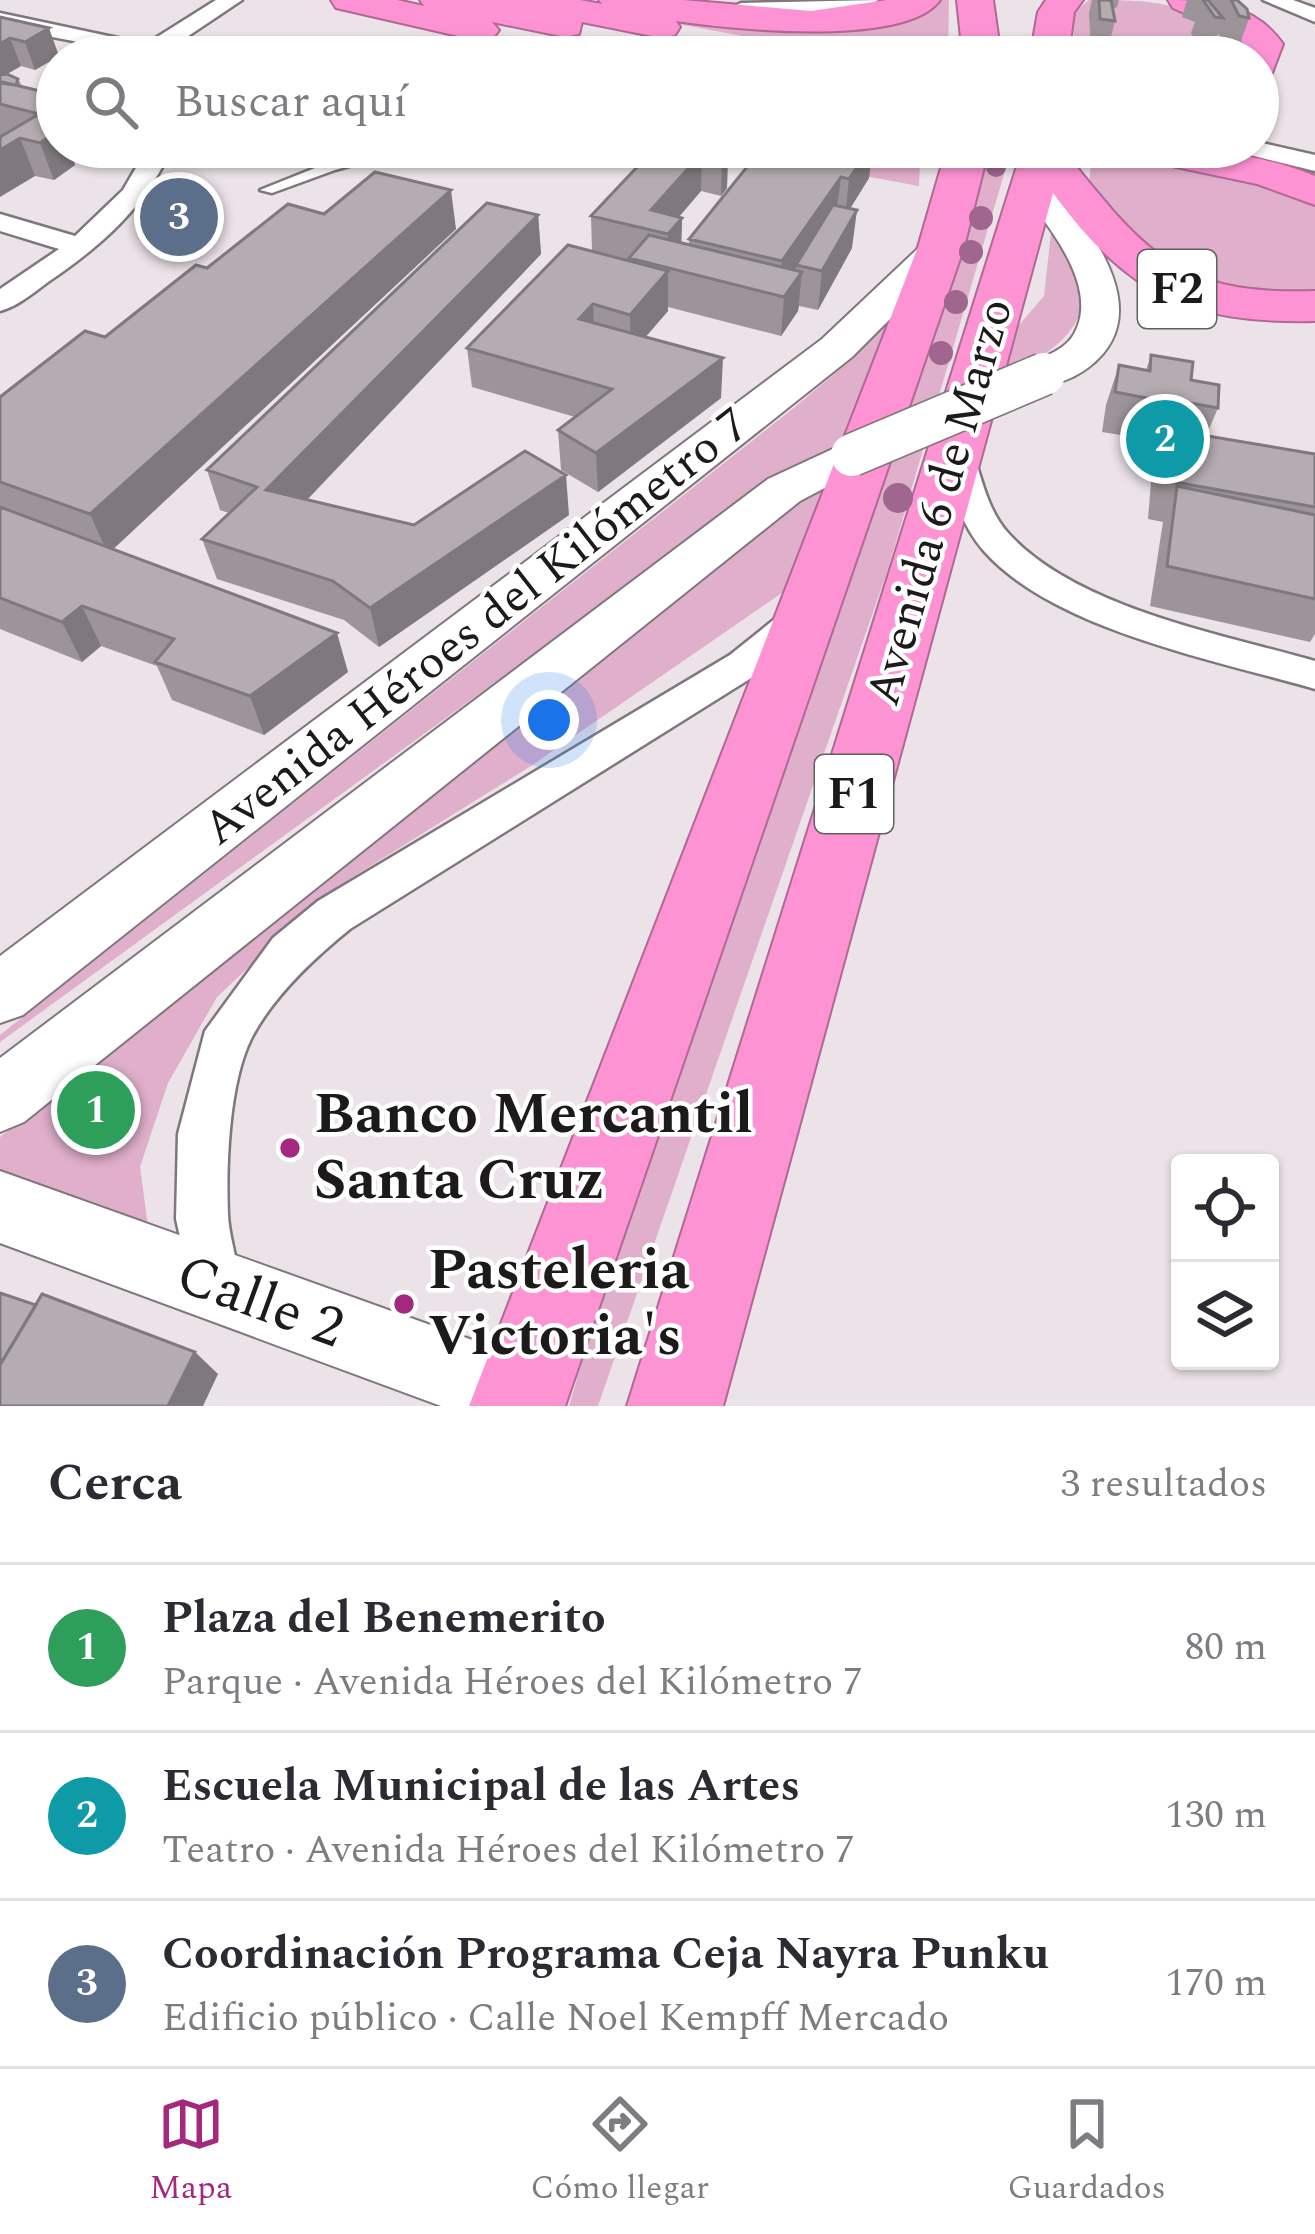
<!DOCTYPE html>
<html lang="es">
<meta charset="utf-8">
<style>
:root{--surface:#fff;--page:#f7f7f7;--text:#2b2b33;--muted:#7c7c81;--line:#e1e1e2;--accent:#a4297d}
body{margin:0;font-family:Spectral,serif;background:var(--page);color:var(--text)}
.controls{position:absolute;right:36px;bottom:36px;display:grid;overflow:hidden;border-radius:12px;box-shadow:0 3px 9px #0004}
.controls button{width:108px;height:108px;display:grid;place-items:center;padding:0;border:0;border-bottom:3px solid var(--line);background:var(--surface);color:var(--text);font:60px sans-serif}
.you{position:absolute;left:549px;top:720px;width:42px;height:42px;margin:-30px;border:9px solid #fff;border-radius:50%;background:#1a73e8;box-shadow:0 0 0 18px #1a73e833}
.badge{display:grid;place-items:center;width:78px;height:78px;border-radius:50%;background:var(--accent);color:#fff;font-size:39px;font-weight:700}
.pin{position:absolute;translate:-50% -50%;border:6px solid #fff;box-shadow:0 3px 12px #0006}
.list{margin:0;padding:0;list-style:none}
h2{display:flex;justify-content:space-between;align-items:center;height:156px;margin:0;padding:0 48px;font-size:51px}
h2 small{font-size:39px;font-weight:400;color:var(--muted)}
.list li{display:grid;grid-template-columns:78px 1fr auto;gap:36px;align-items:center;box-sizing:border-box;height:168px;padding:0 48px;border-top:3px solid var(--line)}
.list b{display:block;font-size:45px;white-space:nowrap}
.list p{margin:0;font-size:39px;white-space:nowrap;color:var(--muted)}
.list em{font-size:39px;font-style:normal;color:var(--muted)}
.icon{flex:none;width:66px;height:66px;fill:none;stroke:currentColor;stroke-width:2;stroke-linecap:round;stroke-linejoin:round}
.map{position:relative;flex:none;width:1315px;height:1406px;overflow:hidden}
.search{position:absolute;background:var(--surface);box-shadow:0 3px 9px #0004;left:36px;right:36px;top:36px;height:132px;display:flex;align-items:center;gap:30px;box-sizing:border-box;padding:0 42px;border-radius:66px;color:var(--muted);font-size:45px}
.sheet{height:660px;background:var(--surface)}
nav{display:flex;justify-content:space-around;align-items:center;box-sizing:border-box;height:168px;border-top:3px solid var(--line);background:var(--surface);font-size:33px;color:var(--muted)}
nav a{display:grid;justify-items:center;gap:6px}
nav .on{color:var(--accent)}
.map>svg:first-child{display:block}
</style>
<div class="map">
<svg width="1315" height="1406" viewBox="0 0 1315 1406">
<rect width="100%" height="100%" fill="#ece3e8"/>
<!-- green -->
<path fill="#e0afcb" d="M941 0H949L948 57H856L646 18 909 11Z
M1089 0C1157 0 1192 2 1248 45L1245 57H1075L1072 14Z
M769 147H910L920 165 919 186 761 157Z
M988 147H1012L888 569 598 1406H569L599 1305 857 562Z
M1092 152 1289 192 1315 204V295L1265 301 1161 272 1088 193Z
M1051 233C1118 306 1068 349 996 380L1012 333 1044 296Z
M909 296 856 435 768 484 0 1042V1035L795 407 847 363Z
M845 473 789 588 531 766 327 893 217 997 168 1083 140 1167 150 1242 0 1186V1137L797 497Z"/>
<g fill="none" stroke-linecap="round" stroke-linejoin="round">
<defs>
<path id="lane" d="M150 48 173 54 175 57 146 55V49Z
M393 147H416L335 170 272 193 260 190 325 164Z"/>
<path id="street" d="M216 0H242L157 57 0 27V13L146 44Z
M878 0C859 15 749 23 730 9L741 3Z
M1263 0H1293L1315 8V22Z
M1258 142 1315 155V171L1238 152 1235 147H1258Z
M148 147H172C146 207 101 246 48 282 33 293 18 306 0 311V289L59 249 0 231V214L75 236 123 190Z
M956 439 968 442 972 449C981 477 988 512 1009 534 1077 608 1221 634 1315 661V689C1216 660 1054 630 984 551 959 523 950 484 940 449L944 442Z
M804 602 817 606 822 615 817 624 756 675 350 929C313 959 273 996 251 1039 229 1084 226 1164 228 1214 229 1246 246 1273 233 1304L214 1312 195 1304 176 1219 178 1134 205 1031 273 938 318 901 730 655 791 606Z"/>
<path id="secondary" d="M1034 171 1047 174C1086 225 1161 311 1089 367 1072 380 1050 388 1029 383L1023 374C1036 355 1062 355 1074 334 1102 284 1042 220 1016 182L1021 174Z
M941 236 954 239 960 247 954 255 852 357 23 1015 0 1023V956L822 339 928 239Z
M852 440 868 445 875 455 868 465 800 501 24 1122 0 1132V1058L768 479Z
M0 1171 520 1357 548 1368 559 1396 555 1406H441L0 1243Z"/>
<path id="highway" d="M331 0H397L424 6 420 0H580L602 4 599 0H683L811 11 887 0H940C906 48 729 29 676 21L680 27 675 35 662 38 582 22 579 34 566 37 492 22 499 30 493 38 480 41 336 8Z
M957 0H993L1001 57H963Z
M1046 0H1083L1074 12 1068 57H1030L1038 12Z
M1168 0C1213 0 1255 4 1283 44L1272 73 1258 77V57H1241L1245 45 1236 36 1173 8Z
M947 147H989L964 247 565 1406H469L918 247Z
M1023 147H1065C1073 165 1090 183 1103 199 1167 277 1217 294 1315 291V321C1189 324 1128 295 1053 193L723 1406H627Z
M1118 147C1187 147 1250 150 1315 176V205L1257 184 1124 156Z"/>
</defs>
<!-- lane casing -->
<use href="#lane" stroke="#7f777c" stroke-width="5"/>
<!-- street casing -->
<use href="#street" stroke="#7f777c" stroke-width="5"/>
<!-- secondary casing -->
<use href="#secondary" stroke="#7f777c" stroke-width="4"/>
<!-- highway casing -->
<use href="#highway" stroke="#af6993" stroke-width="4"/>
<!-- lane -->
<use href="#lane" fill="#fff" fill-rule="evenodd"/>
<!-- street -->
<use href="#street" fill="#fff" fill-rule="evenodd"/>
<!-- secondary -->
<use href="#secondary" fill="#fff" fill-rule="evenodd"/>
<!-- highway -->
<use href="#highway" fill="#fd93d3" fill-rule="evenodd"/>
<defs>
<path id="secondary-bridge" d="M852 455 1044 374"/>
</defs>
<!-- secondary-bridge casing -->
<use href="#secondary-bridge" stroke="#7f777c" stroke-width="45" stroke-linecap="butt"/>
<!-- secondary-bridge -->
<use href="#secondary-bridge" stroke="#fff" stroke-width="42"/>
</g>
<!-- trees -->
<g fill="#a0668f">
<circle cx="996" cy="167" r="10"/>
<circle cx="981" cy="218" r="12"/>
<circle cx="971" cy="252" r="12"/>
<circle cx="956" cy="302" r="12"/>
<circle cx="941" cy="353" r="12"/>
<circle cx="898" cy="498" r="15"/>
</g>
<!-- wall -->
<path fill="#9c9498" d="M1092 0H1119L1117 7 1113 9 1115 21 1106 56 1091 54 1089 13Z
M1187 0H1237L1249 18 1237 53 1227 51 1218 33 1212 53H1204L1191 33 1195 22 1182 17Z
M0 17 59 56 35 70 21 66 7 74 18 79 57 147H80L71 154 75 165 54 180 35 176 0 137Z
M656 147 728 151 727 188 721 196 701 191 679 217 682 218 681 243 689 245V239L763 147 869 178 850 208 852 248 818 310 799 306 798 311 781 336 668 307V311L645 337 721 398 598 492 561 470 558 430 575 417 472 387 467 348 592 251 591 216Z
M324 214 456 229 113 549 348 672 264 735 172 700 157 666 101 646 82 662 0 629V397L105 337 207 268Z
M538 215 541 254 307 500 414 525 569 515 379 647 344 620 217 579 202 539 229 513 220 510 207 470Z
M1151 355 1191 380 1218 408 1206 436 1315 454V634L1310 642 1150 606 1163 522 1148 519 1152 469 1154 462 1130 457 1133 437 1102 432 1106 405 1119 365 1146 370Z"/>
<!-- shaded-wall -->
<path fill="#7f787c" d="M49 28 59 56 35 70 25 42Z
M10 38 21 66 0 78V44Z
M57 117V147H80L71 154 75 165 54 180 40 143 48 123Z
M20 138 35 176 0 197V150Z
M870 147H873L869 178 845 217 849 179Z
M728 151 727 188 721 196 722 158Z
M702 153 701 191 664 234 651 210Z
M841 177 836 215 796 265 795 276 779 295 782 261Z
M451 190 456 229 108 554 90 514Z
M857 210 852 248 818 310 822 271Z
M538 215 541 254 278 530 266 490Z
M682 218 681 256 667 268 668 234Z
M668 271V311L631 354 630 315Z
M802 272 798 311 781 336 784 297Z
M593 304 595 344 579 319Z
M723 358 721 398 598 492 596 453Z
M566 475 569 515 379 647 370 608Z
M82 606 101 646 82 662 62 622Z
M337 633 348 672 264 735 250 696Z
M195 1352 218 1374 203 1406H168Z"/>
<!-- building -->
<path fill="#b5acb1" stroke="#7f787c" stroke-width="3" d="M1099 0H1111L1115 21 1100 19Z
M1203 0H1208L1223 18 1215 17Z
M1231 0H1237L1247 9 1249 18 1239 16Z
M0 17 49 28 25 42 10 38 0 44Z
M7 74 18 79 16 85 0 83V75Z
M2 82 57 95V117L48 123 57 126V131L40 143 20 138 0 150V137L39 114 0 104V83Z
M656 147H711L728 151 722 158 702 153 651 210 682 218 668 234 591 216Z
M763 147H870L849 179 841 177 782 261 689 239Z
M375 172 451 190 90 514 0 482V397L85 331 105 337 196 265 207 268 288 204 324 214Z
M487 203 538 215 266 490 414 525 525 451 566 475 370 608 333 581 202 539 257 487 207 470Z
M833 205 857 210 822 271 796 265Z
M649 235 802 272 784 297 629 258Z
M568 245 668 271 630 315 593 304 579 319 723 358 596 453 558 430 612 389 467 348Z
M1151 355 1193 362 1191 380 1219 385 1218 408 1190 403 1188 426 1144 418 1147 398 1115 392 1119 365 1150 371Z
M1166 429 1315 454V507L1163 480Z
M1177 486 1315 515V599L1167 566Z
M0 507 337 633 250 696 155 662 174 639 82 606 62 622 0 598Z
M0 1293 36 1305 0 1365Z
M42 1294 195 1352 168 1406H0V1365Z"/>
<!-- markers -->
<g fill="#a4297d" stroke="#fff" stroke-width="4.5">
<circle cx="290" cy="1148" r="12"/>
<circle cx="404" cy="1304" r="12"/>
</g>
<g text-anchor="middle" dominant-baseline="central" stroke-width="9" stroke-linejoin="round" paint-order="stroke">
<!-- shield labels -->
<g fill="#fff" stroke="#615f60" stroke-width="3">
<rect x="1138" y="250" width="78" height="78" rx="9"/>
<rect x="815" y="755" width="78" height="78" rx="9"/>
</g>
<g font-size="45" font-weight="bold" fill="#1d1a1c">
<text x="1177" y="289">F2</text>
<text x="854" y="794">F1</text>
</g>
<!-- street labels -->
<g font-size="48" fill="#1d1a1c" stroke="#fff">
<text transform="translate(940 502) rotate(-74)">Avenida 6 de Marzo</text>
<text transform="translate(476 627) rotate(-38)">Avenida Héroes del Kilómetro 7</text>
</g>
<!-- near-poi labels -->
<g font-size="57" font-weight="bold" fill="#1d1a1c" stroke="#fff" text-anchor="start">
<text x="314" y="1115">Banco Mercantil<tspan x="314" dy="66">Santa Cruz</tspan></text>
<text x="428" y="1271">Pasteleria<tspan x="428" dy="66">Victoria's</tspan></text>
</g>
<!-- near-street labels -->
<g font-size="57" fill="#1d1a1c" stroke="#fff">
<text transform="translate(260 1302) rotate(20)">Calle 2</text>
</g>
</g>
</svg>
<div class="controls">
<button><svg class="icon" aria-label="locate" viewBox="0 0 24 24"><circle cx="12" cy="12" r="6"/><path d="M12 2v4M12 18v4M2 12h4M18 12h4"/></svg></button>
<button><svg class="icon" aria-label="layers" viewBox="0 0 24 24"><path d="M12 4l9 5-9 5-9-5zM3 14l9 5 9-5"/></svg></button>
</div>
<div class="you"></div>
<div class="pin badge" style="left:96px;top:1110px;background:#2e9e5b">1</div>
<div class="pin badge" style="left:1165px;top:439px;background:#0f9aa8">2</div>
<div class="pin badge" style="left:179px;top:217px;background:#5c6f8a">3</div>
<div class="search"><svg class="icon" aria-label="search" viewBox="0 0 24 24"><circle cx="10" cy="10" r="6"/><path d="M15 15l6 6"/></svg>Buscar aquí</div>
</div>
<section class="sheet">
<h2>Cerca<small>3 resultados</small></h2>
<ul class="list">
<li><span class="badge" style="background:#2e9e5b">1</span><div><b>Plaza del Benemerito</b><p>Parque · Avenida Héroes del Kilómetro 7</p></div><em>80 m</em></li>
<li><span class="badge" style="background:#0f9aa8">2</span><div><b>Escuela Municipal de las Artes</b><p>Teatro · Avenida Héroes del Kilómetro 7</p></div><em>130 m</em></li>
<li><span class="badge" style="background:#5c6f8a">3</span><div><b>Coordinación Programa Ceja Nayra Punku</b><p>Edificio público · Calle Noel Kempff Mercado</p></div><em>170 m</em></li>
</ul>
</section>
<nav>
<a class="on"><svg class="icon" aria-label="map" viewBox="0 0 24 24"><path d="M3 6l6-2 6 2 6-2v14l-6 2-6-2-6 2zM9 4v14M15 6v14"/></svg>Mapa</a>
<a><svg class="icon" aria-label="directions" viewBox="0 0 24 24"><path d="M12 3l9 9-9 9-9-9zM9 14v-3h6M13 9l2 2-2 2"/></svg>Cómo llegar</a>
<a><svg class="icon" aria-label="saved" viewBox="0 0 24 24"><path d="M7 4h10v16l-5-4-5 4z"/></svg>Guardados</a>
</nav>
